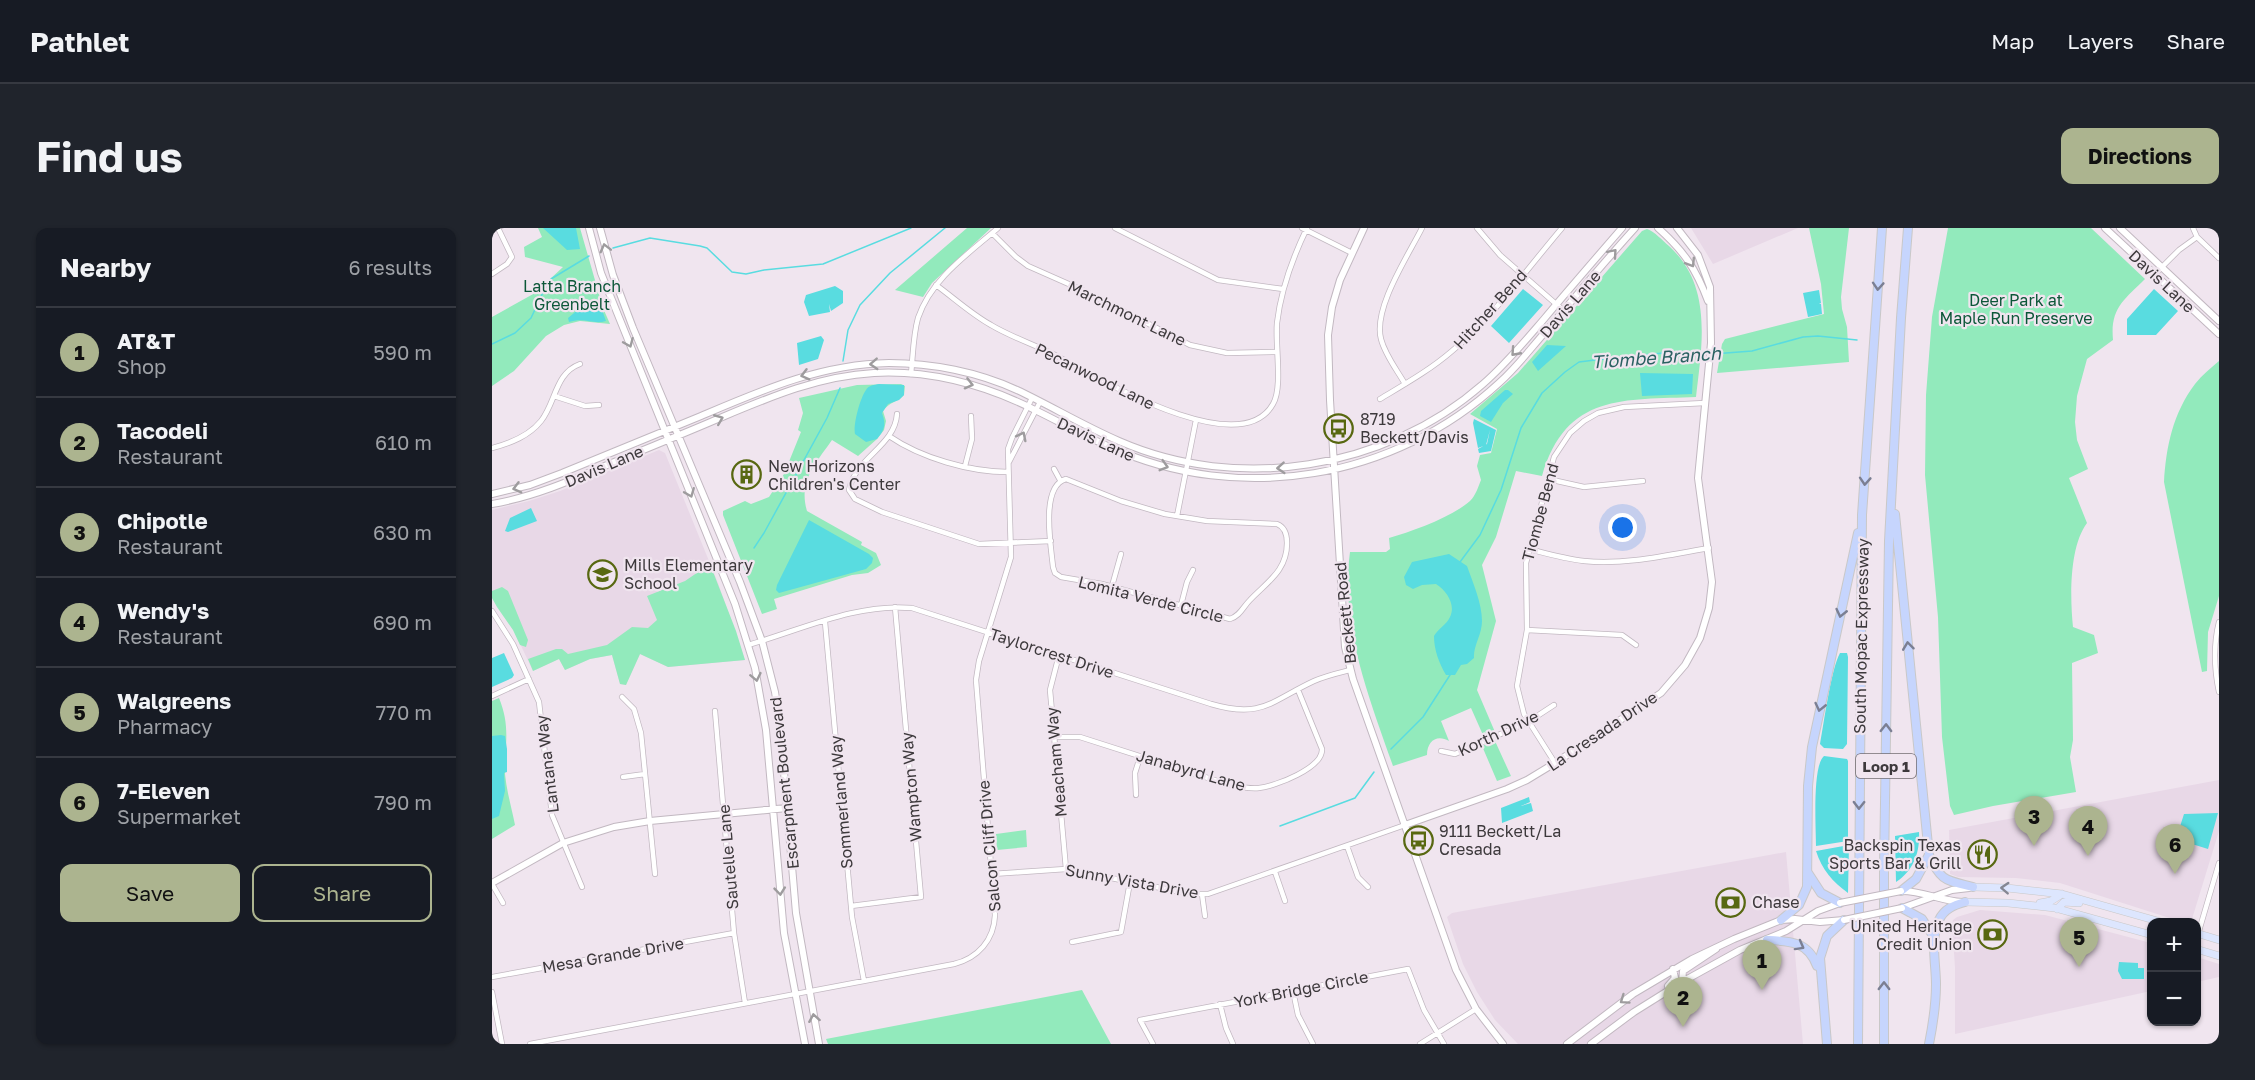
<!DOCTYPE html>
<meta charset="utf-8">
<style>
:root{--surface:#171b24;--page:#20242c;--text:#f1f3f6;--muted:#9ea1a6;--line:#363941;--accent:#acb48f}
body{margin:0;font-family:"Golos Text",sans-serif;background:var(--page);color:var(--text)}
.controls{position:absolute;right:18px;bottom:18px;display:grid;overflow:hidden;border-radius:12px;box-shadow:0 2px 4px #0004}
.controls button{width:54px;height:54px;display:grid;place-items:center;padding:0;border:0;border-bottom:2px solid var(--line);background:var(--surface);color:var(--text);font:30px sans-serif}
.you{position:absolute;left:1131px;top:300px;width:21px;height:21px;margin:-15px;border:4px solid #fff;border-radius:50%;background:#1a73e8;box-shadow:0 0 0 9px #1a73e833}
.badge{display:grid;place-items:center;width:39px;height:39px;border-radius:50%;background:var(--accent);color:#111;font-size:20px;font-weight:700}
.pin{position:absolute;translate:-50% -50px;filter:drop-shadow(0 2px 3px #0008)}
.pin::after{content:'';position:absolute;top:32px;width:21px;height:18px;background:inherit;clip-path:polygon(0 0,100% 0,50% 100%)}
.list{margin:0;padding:0;list-style:none}
h2{display:flex;justify-content:space-between;align-items:center;height:78px;margin:0;padding:0 24px;font-size:26px}
h2 small{font-size:20px;font-weight:400;color:var(--muted)}
.list li{display:grid;grid-template-columns:39px 1fr auto;gap:18px;align-items:center;box-sizing:border-box;height:90px;padding:0 24px;border-top:2px solid var(--line)}
.list b{display:block;font-size:22px;white-space:nowrap}
.list p{margin:0;font-size:20px;white-space:nowrap;color:var(--muted)}
.list em{font-size:20px;font-style:normal;color:var(--muted)}
.actions{display:flex;gap:12px;padding:18px 24px}
.actions a{flex:1;padding:14px 0;border:2px solid var(--accent);border-radius:12px;text-align:center;font-size:21px;color:var(--accent)}
.actions .main{background:var(--accent);color:#111}
.map{position:relative;flex:none;width:1727px;height:816px;overflow:hidden;border-radius:12px}
header{display:flex;align-items:center;gap:36px;box-sizing:border-box;height:84px;padding:0 30px;background:var(--surface);border-bottom:2px solid var(--line)}
header strong{font-size:28px}
nav{display:flex;gap:33px;margin-inline-start:auto;font-size:21px}
.intro{display:flex;align-items:center;justify-content:space-between;box-sizing:border-box;height:144px;padding:0 36px}
h1{margin:0;font-size:42px}
.button{padding:15px 27px;border-radius:12px;background:var(--accent);color:#111;font-size:21px;font-weight:700}
main{display:flex;gap:36px;padding:0 36px}
aside{flex:1;background:var(--surface);border-radius:12px;box-shadow:0 2px 4px #0004}
.map>svg:first-child{display:block}
</style>
<header>
<strong>Pathlet</strong>
<nav><a>Map</a><a>Layers</a><a>Share</a></nav>
</header>
<div class="intro"><h1>Find us</h1><a class="button">Directions</a></div>
<main>
<aside>
<h2>Nearby<small>6 results</small></h2>
<ul class="list">
<li><span class="badge">1</span><div><b>AT&amp;T</b><p>Shop</p></div><em>590 m</em></li>
<li><span class="badge">2</span><div><b>Tacodeli</b><p>Restaurant</p></div><em>610 m</em></li>
<li><span class="badge">3</span><div><b>Chipotle</b><p>Restaurant</p></div><em>630 m</em></li>
<li><span class="badge">4</span><div><b>Wendy's</b><p>Restaurant</p></div><em>690 m</em></li>
<li><span class="badge">5</span><div><b>Walgreens</b><p>Pharmacy</p></div><em>770 m</em></li>
<li><span class="badge">6</span><div><b>7-Eleven</b><p>Supermarket</p></div><em>790 m</em></li>
</ul>
<div class="actions"><a class="main">Save</a><a>Share</a></div>
</aside>
<div class="map">
<svg width="1727" height="816" viewBox="0 0 1727 816">
<rect width="100%" height="100%" fill="#f0e5ef"/>
<!-- built -->
<path fill="#e8d8e7" d="M1199 0H1306L1221 36Z
M167 222 173 225 226 355 253 432 176 439 148 426 134 457 128 456 120 427 98 431 73 442 67 431 41 443 22 403 0 370V282L37 273 68 263Z
M1727 552V603L1700 691 1696 694 1687 693 1568 655 1524 650 1466 649 1458 646 1457 602Z
M1294 624 1311 816H1026L1003 792 985 764 971 736 955 689 960 685Z
M1488 682 1553 687 1659 715V763L1463 806V739L1460 697 1461 692 1465 689Z
M1705 729 1727 736V749L1705 754Z"/>
<!-- green -->
<path fill="#92eabc" d="M46 0H88L111 80 118 96 88 93 72 97 54 108 22 143 0 158V89L43 65 71 39 33 29 32 19 50 9Z
M475 0H499L440 55 431 69 403 62Z
M1317 0H1357L1349 69 1350 81 1355 99 1357 134 1225 145 1230 116 1233 111 1332 86 1329 56Z
M1456 0H1599L1653 51C1632 72 1618 80 1621 112L1595 131 1585 168 1583 194 1585 212 1596 241 1577 250 1595 295C1577 319 1578 370 1581 399L1602 407 1606 425 1580 435 1581 512 1578 529 1584 564 1501 578 1462 587 1458 578 1450 509 1446 389 1433 247 1434 167 1440 89Z
M1155 1C1163 4 1170 12 1177 18 1221 58 1210 117 1204 169 1132 172 1074 165 1050 248L1024 243 1004 309 990 337 1004 393 985 462 1006 511 1003 513 1019 548 1005 553 990 518 995 516 979 480 949 493 957 513C945 506 935 513 935 527L901 538C877 469 848 398 858 324H894L898 321 897 310C921 303 960 289 978 273 984 267 986 259 989 252L985 238 988 227 999 225 1005 201 978 186 1026 145 1150 3Z
M1727 133V368L1716 404 1715 443 1710 444 1672 254C1674 219 1681 185 1703 156 1710 147 1719 140 1727 133Z
M409 156 413 158 412 167C406 174 397 174 391 183L394 193 392 202 385 211 366 228 340 212C324 235 306 253 315 283L370 314 369 317 384 325 389 337 376 345 360 347 282 371 285 381 270 386 231 287V283L253 273 259 276 277 269 292 246 309 204 306 202 311 185 307 170 365 157Z
M218 336 244 403 253 432 176 439 148 426 134 457 128 456 120 427 98 431 73 442 67 431 41 443 36 431 64 421H70L76 426 115 417 140 399 156 400 165 392 155 368 193 353Z
M10 359 16 363 36 412 34 419 28 417 21 402 5 379 0 370V363Z
M7 470C16 492 15 508 13 531 11 552 19 576 23 597L0 611V473Z
M534 602 535 619 505 622 504 606Z
M590 762 619 816H336L334 811Z"/>
<!-- water -->
<path fill="#59dce0" d="M51 0H84L88 21 75 22Z
M343 58 351 63V75L339 83 337 76 338 84 317 88 312 74 314 67Z
M1031 61 1051 77 1017 115 999 98Z
M1662 61 1686 83 1664 107H1635V91Z
M1327 62 1329 75 1327 76H1329L1330 86 1316 89 1311 65Z
M94 75 109 79 114 93C101 97 93 89 77 94L76 90Z
M329 108 332 112 326 131 307 137 305 115Z
M1055 117 1074 118 1046 143 1040 134Z
M1148 145 1201 146 1200 166 1150 168Z
M387 156 412 157V167L407 172 396 176 390 185C394 196 393 202 385 211L374 214 363 206C361 197 368 170 374 162 377 157 382 157 387 156Z
M1013 162H1016L1021 166 1011 175 999 194 988 188 989 183Z
M982 191 1004 202 999 223 987 225 986 221 995 216 998 202 994 217 986 220 981 195Z
M39 280 45 293 16 304 13 303 18 290Z
M317 292 377 326 381 330 380 335 374 341 287 365 284 362 285 357Z
M957 326 975 338C981 355 990 375 990 393 990 407 981 418 982 430L975 436 969 437 963 447H954C947 435 942 422 942 408 946 401 955 396 958 389 964 377 955 363 944 356L930 357 921 361 914 357 912 349 920 334Z
M12 425 22 447 20 450 0 459V430Z
M1348 425H1355L1356 429 1355 516 1351 521 1332 520 1328 516C1332 495 1339 441 1348 425Z
M9 507 13 508 15 521V544L12 545 13 563 7 588 0 591V508Z
M1332 528 1355 531 1356 533V613L1324 618C1324 601 1320 538 1332 528Z
M1037 569 1038 574 1029 578 1039 575 1041 583 1010 595 1009 580Z
M1726 585 1716 621 1684 611 1692 586Z
M1427 604C1428 624 1422 642 1404 654L1403 608Z
M1357 617 1356 665C1341 654 1330 642 1324 623Z
M1627 734 1646 735V740H1652V751H1630L1626 743Z"/>
<g fill="none" stroke-linecap="round" stroke-linejoin="round">
<!-- stream -->
<path stroke="#59dce0" stroke-width="1.5" d="M121 20 158 10 208 18 215 20 240 44 254 46 272 42 331 36 419 0
M0 116 23 105 39 90 54 58 59 51 97 28
M1221 126 1260 123 1311 109 1326 108 1365 112
M351 133 356 102 368 77 398 45 453 0
M262 320 272 305 335 190 348 160
M968 334 988 307 1009 262 1029 200 1050 165 1073 144 1087 134 1103 132 1181 124 1216 125
M899 521 931 489 958 447
M788 598 863 570 882 544"/>
<defs>
<path id="street" d="M623 0 726 52 791 61
M810 0 860 25
M985 0 1008 27 1072 83
M1701 0 1705 9 1727 30
M500 5 524 29 536 38 588 61 698 117 735 125 784 124
M0 46 15 36 20 29 6 0
M1663 46 1687 22 1705 9
M444 57C462 70 479 86 499 97 519 109 541 116 561 126 601 147 747 236 781 176 791 159 783 118 785 95 789 61 800 31 815 0
M419 146C421 128 421 108 426 90 439 51 476 26 506 0
M913 156C905 142 893 127 889 111 881 80 916 28 930 0
M62 168 93 178 107 177
M888 171C913 156 938 142 960 123 1002 88 1035 41 1070 0
M405 186C403 218 363 230 357 262L363 271 390 284 487 316 559 313
M397 208C429 230 478 244 516 244
M0 220C19 215 37 208 49 193 64 174 63 145 88 136
M517 234 548 174
M473 238 480 211 479 188
M562 241 568 252
M574 251 629 273 673 286 715 293 785 296C793 299 795 306 795 315 795 343 775 354 758 372 751 379 748 388 738 391L610 356 569 349 563 345 561 339C559 318 548 258 574 251Z
M1056 251 1092 259 1151 253
M685 288 704 192
M1037 321C1056 326 1073 331 1092 333 1134 337 1176 327 1217 320
M620 358 629 326
M689 377 695 354 701 342
M0 383 21 416 47 474 60 587 90 659
M333 394 360 689 372 753
M1727 394C1721 418 1722 440 1727 464
M1035 402 1130 407 1144 417
M256 417C309 402 364 375 420 380L719 476C770 491 779 473 822 453 833 448 846 445 858 442
M567 427 558 462 574 641
M0 468 37 451
M130 469 142 481 149 505 163 646
M223 483 242 705 253 775
M562 509H588L738 557C748 559 757 561 767 560 784 558 831 540 830 521L806 462
M949 523 963 526 1036 494 1062 477
M1063 535 1032 486 1025 458 1035 402 1034 335 1062 229 1078 205 1092 193 1106 185 1132 179 1213 175
M131 549 153 546
M644 567 643 545 648 529
M855 618 866 649 876 659
M783 644 793 673
M500 646 574 641 699 666H716L913 597
M0 656 11 675
M710 666 713 688
M359 678 429 669 403 379
M1704 713 1727 635
M580 714 629 704 638 654
M0 749 242 705
M801 763 806 787 821 816
M0 764 10 816
M728 776 734 800 741 816
M38 816 462 736C486 730 502 712 503 687L484 452 487 433 519 329 516 221 520 210 540 170
M661 816 648 792 916 741 932 782 952 816
M928 816 984 781"/>
<path id="secondary" d="M97 0 109 45 243 376 263 440 274 502 292 705 313 816
M108 0 121 47 141 100 248 354 270 413 283 464 288 497 304 685 327 816
M872 0 848 52 840 79 836 107 838 172 853 419 861 451 964 742 984 781 1011 816
M1166 0C1192 23 1204 41 1216 73
M1613 0 1727 106
M1628 0 1727 93
M0 266 38 257 70 245C116 226 162 207 209 188 270 162 329 136 397 135 440 135 486 144 525 162 559 178 592 198 627 213 746 265 893 242 991 156 1014 136 1033 113 1052 91 1078 60 1104 30 1130 0
M0 276C41 269 78 253 115 237 153 221 191 206 228 190 278 169 327 148 382 145 439 142 493 157 543 182 568 194 592 208 618 219 748 278 903 251 1007 155 1025 139 1039 120 1055 102 1084 68 1113 33 1143 0
M913 597 1015 561 1035 552 1063 535 1169 465 1193 437 1208 410 1217 380 1220 354 1206 250 1219 115 1218 59 1206 27 1185 0
M0 655 71 615 122 599 158 593 295 580
M1410 663C1431 663 1449 673 1470 674
M1410 680 1460 662 1477 660
M1190 754 1191 743 1224 721
M1176 758 1183 750 1181 741
M1075 816 1141 766 1200 731 1242 711 1289 692 1303 691 1328 694 1352 692
M1099 816 1142 784 1190 754 1248 722 1294 703 1326 683 1348 675"/>
<path id="primary" d="M1481 659 1515 660 1570 666 1669 694
M1473 674 1516 675 1563 680 1660 707
M1548 675 1559 673 1570 666
M1565 681 1572 674 1587 675
M1704 705 1727 712
M1704 721 1727 728"/>
<path id="highway" d="M1403 286 1437 627C1449 654 1454 652 1481 659
M1316 645 1329 665 1348 675
M1409 663 1424 651 1437 627
M1410 680 1430 691 1442 709
M1289 692 1307 677 1315 659 1316 558 1320 519 1366 305
M1275 712C1297 713 1316 713 1325 738
M1335 816 1328 730 1335 708 1352 692
M1366 816 1370 287 1390 0
M1392 816V640L1397 313 1409 90 1416 0
M1437 816C1441 796 1444 776 1444 756 1444 736 1438 711 1447 692 1452 681 1462 677 1473 674"/>
</defs>
<!-- street casing -->
<use href="#street" stroke="#c2b8c1" stroke-width="6"/>
<!-- secondary casing -->
<use href="#secondary" stroke="#c2b8c1" stroke-width="8"/>
<!-- primary casing -->
<use href="#primary" stroke="#c9c8c8" stroke-width="8"/>
<!-- highway casing -->
<use href="#highway" stroke="#c9c8c8" stroke-width="10"/>
<!-- street -->
<use href="#street" stroke="#fff" stroke-width="4.5"/>
<!-- secondary -->
<use href="#secondary" stroke="#fff" stroke-width="6"/>
<!-- primary -->
<use href="#primary" stroke="#dde6fe" stroke-width="7"/>
<!-- highway -->
<use href="#highway" stroke="#c6d5fd" stroke-width="8"/>
<defs>
<path id="secondary-bridge" d="M1348 675 1409 663
M1352 692 1410 680"/>
</defs>
<!-- secondary-bridge casing -->
<use href="#secondary-bridge" stroke="#c2b8c1" stroke-width="8" stroke-linecap="butt"/>
<!-- secondary-bridge -->
<use href="#secondary-bridge" stroke="#fff" stroke-width="6"/>
</g>
<!-- one-way arrows -->
<defs><path id="oneway-chevron" d="M-2-3.5L2.5 0L-2 3.5" fill="none" stroke-width="1.6" stroke-linecap="round" stroke-linejoin="round" transform="scale(1.5)"/></defs>
<g stroke="#9e9c9e">
<use href="#oneway-chevron" transform="translate(113 20) rotate(-104)"/>
<use href="#oneway-chevron" transform="translate(1121 25) rotate(-49)"/>
<use href="#oneway-chevron" transform="translate(1199 35) rotate(58)"/>
<use href="#oneway-chevron" transform="translate(137 115) rotate(67)"/>
<use href="#oneway-chevron" transform="translate(1023 124) rotate(132)"/>
<use href="#oneway-chevron" transform="translate(382 136) rotate(177)"/>
<use href="#oneway-chevron" transform="translate(313 147) rotate(165)"/>
<use href="#oneway-chevron" transform="translate(477 156) rotate(14)"/>
<use href="#oneway-chevron" transform="translate(227 191) rotate(-22)"/>
<use href="#oneway-chevron" transform="translate(530 208) rotate(-63)"/>
<use href="#oneway-chevron" transform="translate(672 238) rotate(16)"/>
<use href="#oneway-chevron" transform="translate(789 240) rotate(176)"/>
<use href="#oneway-chevron" transform="translate(25 260) rotate(165)"/>
<use href="#oneway-chevron" transform="translate(198 265) rotate(68)"/>
<use href="#oneway-chevron" transform="translate(264 449) rotate(78)"/>
<use href="#oneway-chevron" transform="translate(288 663) rotate(84)"/>
<use href="#oneway-chevron" transform="translate(1132 772) rotate(145)"/>
<use href="#oneway-chevron" transform="translate(322 790) rotate(-100)"/>
</g>
<g stroke="#7b7f93">
<use href="#oneway-chevron" transform="translate(1386 58) rotate(94)"/>
<use href="#oneway-chevron" transform="translate(1373 253) rotate(94)"/>
<use href="#oneway-chevron" transform="translate(1349 385) rotate(103)"/>
<use href="#oneway-chevron" transform="translate(1416 418) rotate(-97)"/>
<use href="#oneway-chevron" transform="translate(1328 479) rotate(103)"/>
<use href="#oneway-chevron" transform="translate(1394 500) rotate(-89)"/>
<use href="#oneway-chevron" transform="translate(1367 577) rotate(91)"/>
<use href="#oneway-chevron" transform="translate(1308 718) rotate(29)"/>
<use href="#oneway-chevron" transform="translate(1392 758) rotate(-90)"/>
</g>
<use stroke="#858793" href="#oneway-chevron" transform="translate(1513 660) rotate(-177)"/>
<!-- icons -->
<defs>
<symbol id="bus-ring" viewBox="-11 -11 22 22"><circle r="9.5" fill="#f0e5ef" stroke="#586811" stroke-width="1.5"/><path d="M-5-6H5V4H4V6H2V4H-2V6H-4V4H-5ZM-3.5-4V0h7V-4ZM-3.5 1.2v1.5H-2V1.2ZM2 1.2v1.5H3.5V1.2Z" fill="#586811"/></symbol>
<symbol id="building-ring" viewBox="-11 -11 22 22"><circle r="9.5" fill="#f0e5ef" stroke="#586811" stroke-width="1.5"/><path d="M-4-6H4V6H1V3H-1V6H-4ZM-2.5-4.3h1.7v1.8h-1.7ZM.8-4.3h1.7v1.8H.8ZM-2.5-1h1.7V.8h-1.7ZM.8-1h1.7V.8H.8Z" fill="#586811"/></symbol>
<symbol id="school-ring" viewBox="-11 -11 22 22"><circle r="9.5" fill="#f0e5ef" stroke="#586811" stroke-width="1.5"/><path d="M0-5L7-2L0 1L-7-2ZM-4 1L0 2.5L4 1V4Q0 6-4 4Z" fill="#586811"/></symbol>
<symbol id="restaurant-ring" viewBox="-11 -11 22 22"><circle r="9.5" fill="#f0e5ef" stroke="#586811" stroke-width="1.5"/><path d="M-5-6h1v4h1v-4h1v4h1v-4h1v5L-1.5 .5V6h-2V.5L-5-1ZM5-6V6H3V1.5H1.5Q1.5-4 5-6Z" fill="#586811"/></symbol>
<symbol id="bank-ring" viewBox="-11 -11 22 22"><circle r="9.5" fill="#f0e5ef" stroke="#586811" stroke-width="1.5"/><path d="M-6-4H6V4H-6ZM0-2.3a2.3 2.3 0 1 0 0 4.6a2.3 2.3 0 1 0 0-4.6Z" fill="#586811"/></symbol>
</defs>
<g fill-rule="evenodd">
<use href="#bus-ring" x="830" y="184" width="33" height="33"/>
<use href="#building-ring" x="238" y="230" width="33" height="33"/>
<use href="#school-ring" x="94" y="330" width="33" height="33"/>
<use href="#bus-ring" x="910" y="596" width="33" height="33"/>
<use href="#restaurant-ring" x="1474" y="610" width="33" height="33"/>
<use href="#bank-ring" x="1222" y="658" width="33" height="33"/>
<use href="#bank-ring" x="1484" y="690" width="33" height="33"/>
</g>
<g text-anchor="middle" dominant-baseline="central" stroke-width="4.5" stroke-linejoin="round" paint-order="stroke">
<!-- shield labels -->
<rect fill="#f0e5ef" stroke="#736d72" stroke-width="1.5" x="1364" y="526" width="60" height="24" rx="4.5"/>
<g font-size="15" font-weight="bold" fill="#3d393c">
<text x="1394" y="538">Loop 1</text>
</g>
<!-- street labels -->
<g font-size="16" fill="#3d393c" stroke="#f0e5ef">
<text transform="translate(1670 53) rotate(43)">Davis Lane</text>
<text transform="translate(1078 76) rotate(-49)">Davis Lane</text>
<text transform="translate(998 81) rotate(-48)">Hitcher Bend</text>
<text transform="translate(635 85) rotate(26)">Marchmont Lane</text>
<text transform="translate(603 148) rotate(26)">Pecanwood Lane</text>
<text transform="translate(604 211) rotate(25)">Davis Lane</text>
<text transform="translate(112 238) rotate(-23)">Davis Lane</text>
<text transform="translate(1048 284) rotate(-75)">Tiombe Bend</text>
<text transform="translate(659 371) rotate(14)">Lomita Verde Circle</text>
<text transform="translate(853 385) rotate(-96)">Beckett Road</text>
<text transform="translate(1369 408) rotate(-89)">South Mopac Expressway</text>
<text transform="translate(560 425) rotate(18)">Taylorcrest Drive</text>
<text transform="translate(1110 503) rotate(-34)">La Cresada Drive</text>
<text transform="translate(1006 505) rotate(-25)">Korth Drive</text>
<text transform="translate(564 534) rotate(-95)">Meacham Way</text>
<text transform="translate(55 536) rotate(-97)">Lantana Way</text>
<text transform="translate(699 542) rotate(16)">Janabyrd Lane</text>
<text transform="translate(292 555) rotate(-96)">Escarpment Boulevard</text>
<text transform="translate(419 559) rotate(-95)">Wampton Way</text>
<text transform="translate(349 574) rotate(-95)">Sommerland Way</text>
<text transform="translate(497 618) rotate(-95)">Salcon Cliff Drive</text>
<text transform="translate(236 629) rotate(-95)">Sautelle Lane</text>
<text transform="translate(640 653) rotate(10)">Sunny Vista Drive</text>
<text transform="translate(121 727) rotate(-10)">Mesa Grande Drive</text>
<text transform="translate(809 761) rotate(-11)">York Bridge Circle</text>
</g>
<!-- park labels -->
<g font-size="16" fill="#0b5738" stroke="#f0e5ef">
<text x="80" y="58">Latta Branch<tspan x="80" dy="18">Greenbelt</tspan></text>
<text x="1524" y="72">Deer Park at<tspan x="1524" dy="18">Maple Run Preserve</tspan></text>
</g>
<!-- poi labels -->
<g font-size="16" fill="#3d393c" stroke="#f0e5ef" text-anchor="start">
<text x="868" y="191">8719<tspan x="868" dy="18">Beckett/Davis</tspan></text>
<text x="276" y="238">New Horizons<tspan x="276" dy="18">Children's Center</tspan></text>
<text x="132" y="337">Mills Elementary<tspan x="132" dy="18">School</tspan></text>
<text x="947" y="603">9111 Beckett/La<tspan x="947" dy="18">Cresada</tspan></text>
<text x="1469" y="617" text-anchor="end">Backspin Texas<tspan x="1469" dy="18">Sports Bar &amp; Grill</tspan></text>
<text x="1260" y="674">Chase</text>
<text x="1480" y="698" text-anchor="end">United Heritage<tspan x="1480" dy="18">Credit Union</tspan></text>
</g>
<!-- water labels -->
<g font-size="18" font-style="italic" fill="#2a6162" stroke="#f0e5ef">
<text transform="translate(1164 129) rotate(-4)">Tiombe Branch</text>
</g>
</g>
</svg>
<div class="controls">
<button>+</button>
<button>−</button>
</div>
<div class="you"></div>
<div class="pin badge" style="left:1270px;top:762px">1</div>
<div class="pin badge" style="left:1191px;top:799px">2</div>
<div class="pin badge" style="left:1542px;top:618px">3</div>
<div class="pin badge" style="left:1596px;top:628px">4</div>
<div class="pin badge" style="left:1587px;top:739px">5</div>
<div class="pin badge" style="left:1683px;top:646px">6</div>
</div>
</main>
